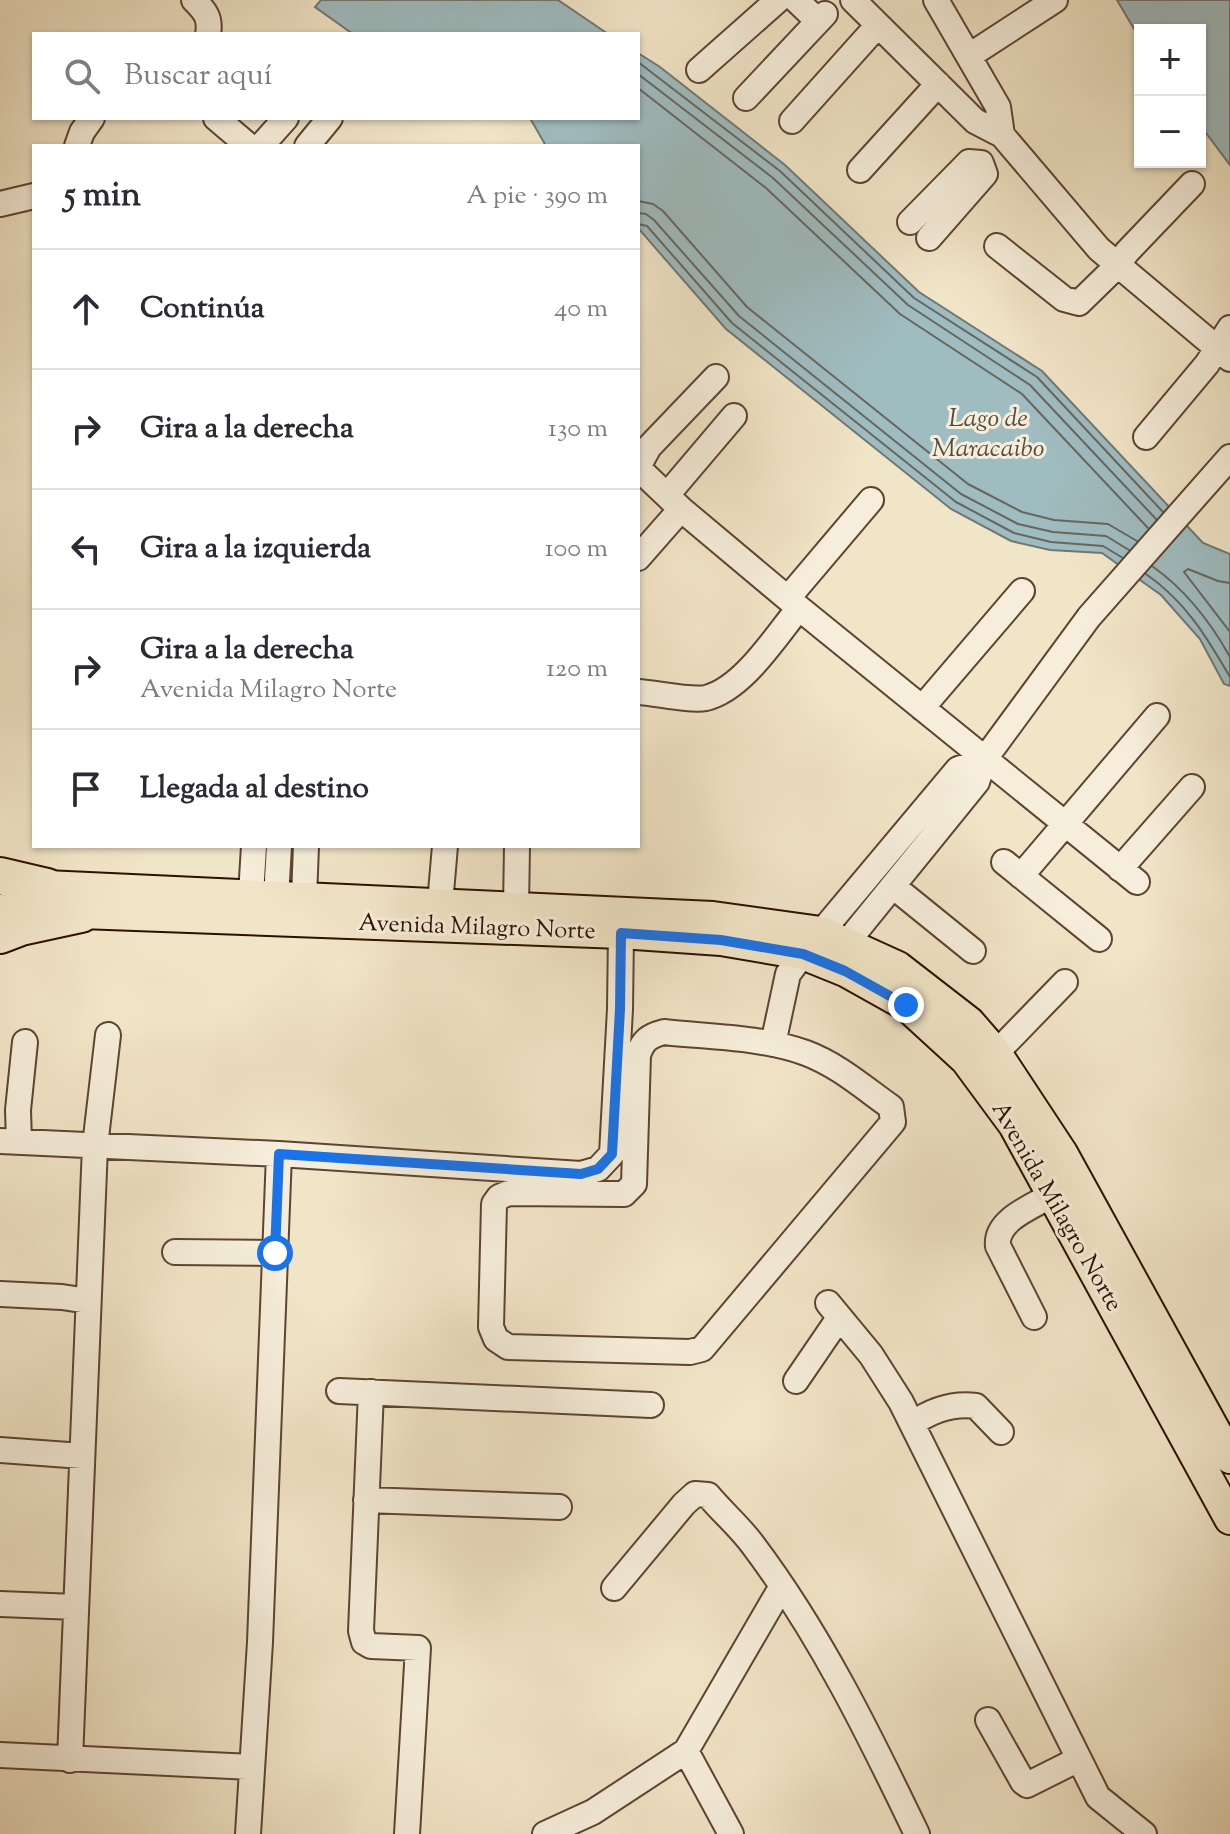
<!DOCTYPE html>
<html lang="es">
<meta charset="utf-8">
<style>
:root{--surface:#fff;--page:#f2f2f3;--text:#2b2b33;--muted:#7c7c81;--line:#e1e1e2}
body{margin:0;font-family:"Sorts Mill Goudy",serif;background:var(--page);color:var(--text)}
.controls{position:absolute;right:24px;top:24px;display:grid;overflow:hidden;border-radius:0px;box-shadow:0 2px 6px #0004}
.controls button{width:72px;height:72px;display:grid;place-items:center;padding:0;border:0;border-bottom:2px solid var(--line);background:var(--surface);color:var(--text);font:40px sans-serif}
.stop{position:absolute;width:24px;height:24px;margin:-18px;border:6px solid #1a73e8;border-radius:50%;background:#fff}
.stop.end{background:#1a73e8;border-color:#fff;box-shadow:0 2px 8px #0008}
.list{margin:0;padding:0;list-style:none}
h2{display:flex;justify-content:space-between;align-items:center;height:104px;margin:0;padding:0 32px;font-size:34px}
h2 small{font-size:26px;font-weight:400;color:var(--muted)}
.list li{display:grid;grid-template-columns:52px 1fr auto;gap:24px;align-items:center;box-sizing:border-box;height:120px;padding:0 32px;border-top:2px solid var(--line)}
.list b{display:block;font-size:30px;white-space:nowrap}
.list p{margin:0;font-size:26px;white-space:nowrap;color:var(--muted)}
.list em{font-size:26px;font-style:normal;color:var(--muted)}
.icon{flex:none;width:44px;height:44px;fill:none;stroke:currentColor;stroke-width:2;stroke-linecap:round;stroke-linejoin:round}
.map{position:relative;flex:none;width:1230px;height:1834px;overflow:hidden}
.search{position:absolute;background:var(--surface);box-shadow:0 2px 6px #0004;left:32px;top:32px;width:608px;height:88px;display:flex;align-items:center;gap:20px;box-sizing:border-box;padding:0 28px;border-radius:0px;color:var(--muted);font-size:30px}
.panel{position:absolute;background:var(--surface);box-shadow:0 2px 6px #0004;left:32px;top:144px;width:608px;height:704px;border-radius:0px}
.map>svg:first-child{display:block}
</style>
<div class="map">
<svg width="1230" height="1834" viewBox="0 0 1230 1834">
<rect width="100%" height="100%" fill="#f1e5c7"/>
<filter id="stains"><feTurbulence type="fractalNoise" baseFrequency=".0025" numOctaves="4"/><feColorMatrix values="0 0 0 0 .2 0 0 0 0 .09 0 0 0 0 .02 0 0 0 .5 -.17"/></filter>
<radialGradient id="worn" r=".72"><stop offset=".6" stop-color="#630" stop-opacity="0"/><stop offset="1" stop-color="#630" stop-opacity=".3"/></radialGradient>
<!-- water -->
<path fill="#9fbcc0" stroke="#717773" stroke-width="2" d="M321 0H558L608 34H353L315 7Z
M1117 0H1230V165L1200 125V30H1140V39Z
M638 53 660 67 785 165 919 292 1042 371 1203 543 1230 554V686L1224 684 1200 639 1161 595 1102 553 1050 550 1011 541 951 509 726 329 638 228V146H546L530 118H638Z"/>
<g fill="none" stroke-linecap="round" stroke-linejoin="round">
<!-- shore -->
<path stroke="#666660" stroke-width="2" d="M638 62 780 171 914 298 1037 377 1163 512
M638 74 773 178 908 305 1030 385 1156 519
M638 88 766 188 900 314 1022 394 1148 528
M638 201 653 204 663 211 747 307 968 484 1022 512 1054 520 1108 524 1137 541
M638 213 646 214 654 220 739 316 961 494 1018 524 1053 532 1106 536 1129 550
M638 224 647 226 732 323 956 502 1014 533 1051 542 1103 546 1123 558
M1152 566C1186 590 1210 621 1230 657
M1146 574C1186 602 1206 636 1230 677
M1230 583 1218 581 1188 569 1184 572 1230 632"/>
<defs>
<path id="minor" d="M194 0C205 11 211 18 208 34
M796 0 818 21
M853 0 975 121 1002 135 1099 249 1230 359
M936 0 998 107 1002 135
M969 56 1055 0
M699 70 778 0
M746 98 825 14
M216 118 249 146
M792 121 878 25
M77 146 82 132 92 118
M261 146 286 118
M307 146 330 118
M860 170 938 84
M0 204 34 196
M910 222 969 162 981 163 985 174 929 238
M997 246 1064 299 1079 303 1118 265 1127 252 1192 184
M1146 437 1207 364 1230 328
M638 467 649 447 716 377
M638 468 681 509 799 608 1137 882
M667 495 734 416
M638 558 681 509
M788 598 871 500
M638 692C656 693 690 701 706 698 743 689 776 636 799 608
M922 708 1022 591
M1004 862 1099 939
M1120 869 1192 787
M1021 876 1157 716
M894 887 973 951
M304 898 306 846
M440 904 445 846
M516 907 517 846
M250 911 254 846
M275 915 279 846
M836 956 977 782 984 760 1089 617 1230 457
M664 1032C710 1037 762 1037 806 1053 838 1065 864 1088 891 1107L893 1122 702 1349 690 1352 508 1347 496 1339 491 1327 494 1204 499 1197 509 1193 624 1194 634 1184 638 1055C643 1040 649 1036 664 1032Z
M773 1044 788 974 803 954 958 769 984 760
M996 1053 1065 982
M0 1141 279 1154 260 1642 248 1834
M19 1142 18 1110 25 1042
M279 1154 581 1174 598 1169 612 1154 620 1009 621 933
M175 1252 275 1253
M0 1294 62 1297 88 1301
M828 1303 871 1355 901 1402 1098 1797 1144 1834
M1034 1317 998 1246C995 1220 1032 1207 1052 1195
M796 1381 839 1318
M339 1391 651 1405
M371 1392 361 1631 364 1642 371 1646 418 1648 407 1834
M912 1424C932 1410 953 1403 976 1406L1001 1432
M0 1450 82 1456
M366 1500 559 1507
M614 1588 684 1504 695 1494 708 1495C722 1512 740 1527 753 1545 820 1634 869 1734 917 1834
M0 1604 76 1607
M988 1720 1023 1782 1027 1785 1079 1759
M686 1751 731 1834
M0 1755 252 1767
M70 1760 95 1146 108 1035
M545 1834 593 1812 686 1751 782 1586"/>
<path id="major" d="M24 885 713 917 821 932 898 967 969 1022 996 1053 1062 1153 1230 1458
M0 910 621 933 721 940 803 954 845 971 906 1005 966 1060 1014 1125 1230 1519"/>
<path id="highway" d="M0 876 47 887
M0 935 21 927 81 914"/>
</defs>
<!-- minor casing -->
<use href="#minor" stroke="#5d4432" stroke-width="28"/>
<!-- major casing -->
<use href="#major" stroke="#2c0f00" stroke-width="34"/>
<!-- highway casing -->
<use href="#highway" stroke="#2c0f00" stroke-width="40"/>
<!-- minor -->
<use href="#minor" stroke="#f6eedb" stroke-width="24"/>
<!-- major -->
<use href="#major" stroke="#f1e5c7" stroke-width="30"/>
<!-- highway -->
<use href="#highway" stroke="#f1e5c7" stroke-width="36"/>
</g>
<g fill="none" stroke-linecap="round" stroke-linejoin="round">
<!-- route -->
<path stroke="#1a73e8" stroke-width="10" d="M275 1253 279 1154 581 1174 598 1169 612 1154 620 1009 621 933 721 940 803 954 845 971 906 1005"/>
</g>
<g text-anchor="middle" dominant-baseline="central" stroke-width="6" stroke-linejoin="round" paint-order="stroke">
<!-- street labels -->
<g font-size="24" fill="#2c0f00" stroke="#f6eedb">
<text transform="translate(477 928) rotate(2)">Avenida Milagro Norte</text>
<text transform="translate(1056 1207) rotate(60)">Avenida Milagro Norte</text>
</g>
<!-- water labels -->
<g font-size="26" font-style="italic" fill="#544c43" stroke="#f6eedb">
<text x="988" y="419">Lago de<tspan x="988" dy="30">Maracaibo</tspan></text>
</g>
</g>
<rect width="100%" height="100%" filter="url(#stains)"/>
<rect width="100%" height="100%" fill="url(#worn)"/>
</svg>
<div class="controls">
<button>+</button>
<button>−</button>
</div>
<div class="stop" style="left:275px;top:1253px"></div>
<div class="stop end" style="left:906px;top:1005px"></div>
<div class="search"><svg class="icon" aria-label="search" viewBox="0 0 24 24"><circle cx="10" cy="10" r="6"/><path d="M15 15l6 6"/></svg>Buscar aquí</div>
<section class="panel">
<h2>5 min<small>A pie · 390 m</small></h2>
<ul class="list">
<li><svg class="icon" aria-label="ahead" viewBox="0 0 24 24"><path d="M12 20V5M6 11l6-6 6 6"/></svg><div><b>Continúa</b></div><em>40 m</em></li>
<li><svg class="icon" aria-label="right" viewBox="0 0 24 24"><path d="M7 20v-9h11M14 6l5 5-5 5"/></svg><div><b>Gira a la derecha</b></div><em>130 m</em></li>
<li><svg class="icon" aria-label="left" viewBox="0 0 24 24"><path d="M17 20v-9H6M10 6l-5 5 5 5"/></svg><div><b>Gira a la izquierda</b></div><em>100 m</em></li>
<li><svg class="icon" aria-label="right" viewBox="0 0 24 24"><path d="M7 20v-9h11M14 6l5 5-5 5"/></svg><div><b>Gira a la derecha</b><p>Avenida Milagro Norte</p></div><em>120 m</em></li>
<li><svg class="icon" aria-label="arrive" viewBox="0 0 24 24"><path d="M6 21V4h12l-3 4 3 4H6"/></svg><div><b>Llegada al destino</b></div></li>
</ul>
</section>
</div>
